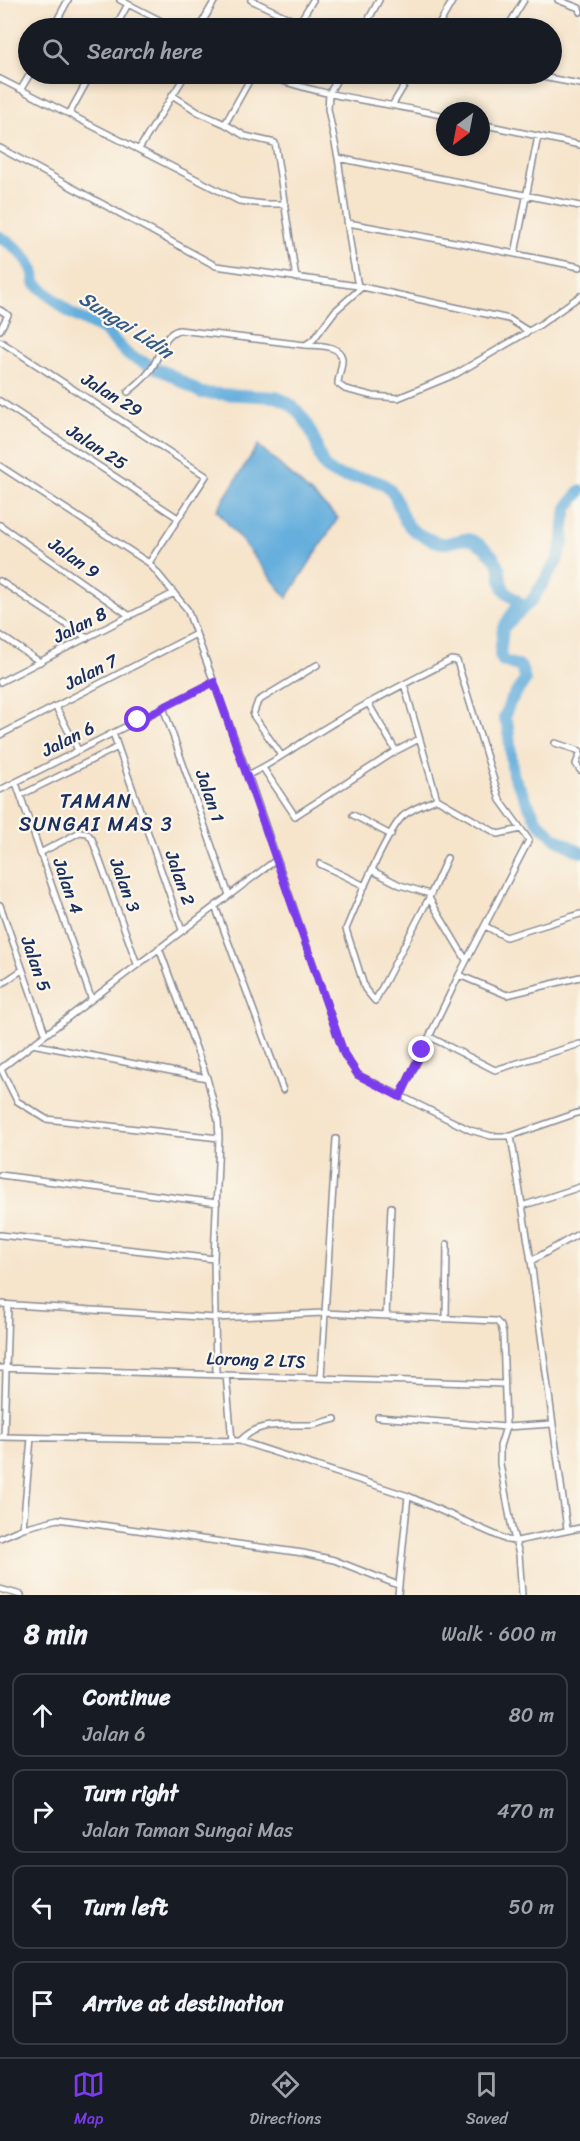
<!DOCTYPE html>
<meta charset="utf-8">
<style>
:root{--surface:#171b24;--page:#20242c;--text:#f1f3f6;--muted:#9ea1a6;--line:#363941;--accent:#7c3aed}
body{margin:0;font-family:Sriracha,sans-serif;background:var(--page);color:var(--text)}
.compass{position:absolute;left:436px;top:102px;width:54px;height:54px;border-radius:50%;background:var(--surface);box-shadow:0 3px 9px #0003;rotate:212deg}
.stop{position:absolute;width:18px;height:18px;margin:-14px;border:4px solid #7c3aed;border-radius:50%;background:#fff}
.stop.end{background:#7c3aed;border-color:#fff;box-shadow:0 2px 6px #0008}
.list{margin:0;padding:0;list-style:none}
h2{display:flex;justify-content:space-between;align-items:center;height:78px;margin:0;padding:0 24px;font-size:26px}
h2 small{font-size:20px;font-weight:400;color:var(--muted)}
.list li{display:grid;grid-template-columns:39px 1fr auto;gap:18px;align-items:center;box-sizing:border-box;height:84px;margin:0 12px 12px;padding:0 12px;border:2px solid var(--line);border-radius:12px}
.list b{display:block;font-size:22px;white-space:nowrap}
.list p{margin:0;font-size:20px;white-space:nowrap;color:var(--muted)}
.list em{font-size:20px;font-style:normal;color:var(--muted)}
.icon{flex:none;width:33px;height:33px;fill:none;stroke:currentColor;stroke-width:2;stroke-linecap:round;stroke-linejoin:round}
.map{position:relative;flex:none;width:580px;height:1595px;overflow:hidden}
.search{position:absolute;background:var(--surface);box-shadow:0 3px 9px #0003;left:18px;right:18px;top:18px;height:66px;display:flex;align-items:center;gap:15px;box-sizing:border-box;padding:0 21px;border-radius:33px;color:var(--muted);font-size:22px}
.sheet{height:462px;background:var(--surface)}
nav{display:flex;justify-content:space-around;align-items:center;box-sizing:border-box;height:84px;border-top:2px solid var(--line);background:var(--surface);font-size:16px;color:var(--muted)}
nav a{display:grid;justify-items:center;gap:3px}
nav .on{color:var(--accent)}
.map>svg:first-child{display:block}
</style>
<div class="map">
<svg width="580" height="1595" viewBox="0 0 580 1595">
<rect width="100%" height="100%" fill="#fbf7ec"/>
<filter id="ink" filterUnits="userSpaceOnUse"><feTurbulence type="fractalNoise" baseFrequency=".0167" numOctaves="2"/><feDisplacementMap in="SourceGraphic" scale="12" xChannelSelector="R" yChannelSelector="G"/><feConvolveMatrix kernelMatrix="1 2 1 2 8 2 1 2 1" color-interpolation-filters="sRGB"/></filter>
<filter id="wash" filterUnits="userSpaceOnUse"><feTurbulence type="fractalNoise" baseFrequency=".008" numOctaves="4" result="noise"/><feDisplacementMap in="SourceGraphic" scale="24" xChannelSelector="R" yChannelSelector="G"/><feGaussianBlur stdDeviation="1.35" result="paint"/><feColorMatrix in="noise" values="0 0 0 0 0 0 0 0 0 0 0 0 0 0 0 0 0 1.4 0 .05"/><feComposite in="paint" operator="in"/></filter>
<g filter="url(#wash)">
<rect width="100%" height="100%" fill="#f6e4cb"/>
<!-- water -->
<path fill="#65aedd" stroke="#406e9e" stroke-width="1.5" d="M258 445 338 518 287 598 217 510Z"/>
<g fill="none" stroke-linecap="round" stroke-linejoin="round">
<!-- river -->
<path stroke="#65aedd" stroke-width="12" d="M0 237C16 246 36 263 35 283L70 313 105 331 128 355 171 375 201 393 276 397C297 404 309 424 316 444 319 453 320 462 327 469 342 482 363 475 379 482 402 492 396 517 413 530 419 535 438 544 446 543 452 543 458 540 464 539 474 538 484 547 491 554 504 568 498 574 503 587 506 595 514 597 519 603L503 628
M580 491 567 508 564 524 563 542 557 561 533 599 503 628 500 655 503 661 521 667 525 680 510 702 504 718 508 726 513 775 537 821 555 838 580 852"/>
</g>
</g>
<g filter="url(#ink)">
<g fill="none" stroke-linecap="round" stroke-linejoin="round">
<defs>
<path id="minor" d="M120 0 175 28
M251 0 299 23 319 28
M558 0 579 8 580 12
M299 23 313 0
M53 28 68 0
M115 28 128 4
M199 28 215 0
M364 28 379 0
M437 28 453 0
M507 28 524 0
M263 74C321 97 384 102 445 116
M340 74 329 94 328 109 338 158 352 255 358 286
M526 74 580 84
M0 79 69 114 91 74
M21 89 30 74
M172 95 198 112 225 124 245 136 275 143 296 278
M393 104 411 74
M69 114 239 201 264 204H285
M225 124 253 74
M481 124 580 145
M0 148 216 266 358 286 509 319 528 331
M139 149 186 74
M338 158 580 206
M348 223 460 243 580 267
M515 254 538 136
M0 310 8 315 0 330
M0 341 206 476 149 563
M305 345C316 346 339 344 342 358 343 366 338 376 338 384L345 389 373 396 398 398 456 374 541 324 580 296
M128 392C135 386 143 380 149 372 160 360 161 334 179 330L305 345 313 340 335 311 362 287
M0 401 178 518
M0 466 149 563 187 609 248 775 344 1054 358 1075 470 1130 491 1136H511L580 1112
M0 525 130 616
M0 581 87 638
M0 635 40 662
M0 682 174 593
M404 684 437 799 498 834 521 829
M368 703 396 751
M56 707 78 750
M163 707 229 895
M113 733 182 930
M0 735 196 634
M555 743 580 751
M580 754 576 764 580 770
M281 755 253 715 258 701 317 665
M263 768 295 816 396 751 419 739
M248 775C274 763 297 745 322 730 364 704 408 682 451 660L457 661 500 800 529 840 459 975 400 1097
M16 783 91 998
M0 790 214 682
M21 795 118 747
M353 815 391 835
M40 853 80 832 87 833 92 839 137 964
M447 858 429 898 466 960
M320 864 365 886
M373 871 400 885 430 894
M429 898 375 1001 365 989 346 929C356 905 387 831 403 816 413 808 425 804 437 799
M0 905 45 1033
M215 906 283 1090
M485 926 506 937 580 914
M459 975 507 995 580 977
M0 985 22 970
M430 1037 495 1070 580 1044
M32 1044 207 1078 159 948
M0 1069 276 860
M1 1069 17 1101 46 1119 219 1138
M207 1078 218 1120 219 1138 214 1259 216 1374
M511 1136 531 1261 567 1529
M0 1175 217 1203
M522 1206 580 1187
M0 1235 214 1259
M531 1261 580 1233
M0 1304 215 1318 324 1313 496 1321 501 1326 503 1334 506 1427 500 1446V1464L512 1529 519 1554 522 1595
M386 1316 391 1207
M446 1318 447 1244
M0 1368 504 1384
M226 1375 232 1441
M321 1377 336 1139
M378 1417 506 1427 552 1424
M0 1437 240 1441 408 1496 507 1540 517 1541 580 1528
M4 1437 8 1305
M240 1441C259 1420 286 1426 312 1425 319 1424 327 1421 335 1419
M23 1528 31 1438
M0 1538 23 1528 58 1519 303 1553 334 1560 398 1585
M0 1589 21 1595
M398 1595 408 1496"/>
</defs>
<!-- minor casing -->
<use href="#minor" stroke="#888a94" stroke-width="8"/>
<!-- minor -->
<use href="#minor" stroke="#fff" stroke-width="5"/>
</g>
</g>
<g fill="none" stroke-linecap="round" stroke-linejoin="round" filter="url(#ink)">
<!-- route -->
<path stroke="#7c3aed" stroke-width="8" d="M138 720 214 682 344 1054 358 1075 400 1097 422 1050"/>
</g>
<g text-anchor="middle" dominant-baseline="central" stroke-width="4.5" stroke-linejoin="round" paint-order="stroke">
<!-- street labels -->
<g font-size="18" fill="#1b2f5e" stroke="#fbf7ec">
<text transform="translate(112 395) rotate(32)">Jalan 29</text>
<text transform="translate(97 447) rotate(33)">Jalan 25</text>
<text transform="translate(74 558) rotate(35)">Jalan 9</text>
<text transform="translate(80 625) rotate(-27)">Jalan 8</text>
<text transform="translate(91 672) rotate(-27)">Jalan 7</text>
<text transform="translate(68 739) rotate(-27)">Jalan 6</text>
<text transform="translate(210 796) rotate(71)">Jalan 1</text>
<text transform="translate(180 878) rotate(71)">Jalan 2</text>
<text transform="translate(125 885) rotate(70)">Jalan 3</text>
<text transform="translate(68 886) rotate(71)">Jalan 4</text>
<text transform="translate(36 964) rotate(71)">Jalan 5</text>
<text transform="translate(256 1360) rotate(2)">Lorong 2 LTS</text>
</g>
<!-- water labels -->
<g font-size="20" font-style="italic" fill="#355b8a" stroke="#fbf7ec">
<text transform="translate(126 325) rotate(33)">Sungai Lidin</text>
</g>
<!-- neighbourhood labels -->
<g font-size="20" letter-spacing="1.5" fill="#1b2f5e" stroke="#fbf7ec">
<text x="96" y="801">TAMAN<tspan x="96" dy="23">SUNGAI MAS 3</tspan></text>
</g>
</g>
</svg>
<svg class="compass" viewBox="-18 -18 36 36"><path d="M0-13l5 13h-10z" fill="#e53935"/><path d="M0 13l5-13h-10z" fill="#9ea1a6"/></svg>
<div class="stop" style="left:138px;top:720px"></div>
<div class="stop end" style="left:422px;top:1050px"></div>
<div class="search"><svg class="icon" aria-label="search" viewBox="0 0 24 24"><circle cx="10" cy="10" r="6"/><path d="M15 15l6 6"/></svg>Search here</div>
</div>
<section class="sheet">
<h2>8 min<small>Walk · 600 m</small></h2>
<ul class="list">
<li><svg class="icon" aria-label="ahead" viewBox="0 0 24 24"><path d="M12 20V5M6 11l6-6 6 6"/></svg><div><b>Continue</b><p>Jalan 6</p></div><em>80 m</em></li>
<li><svg class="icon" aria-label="right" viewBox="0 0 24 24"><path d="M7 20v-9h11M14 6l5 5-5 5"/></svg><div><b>Turn right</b><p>Jalan Taman Sungai Mas</p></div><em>470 m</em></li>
<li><svg class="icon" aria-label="left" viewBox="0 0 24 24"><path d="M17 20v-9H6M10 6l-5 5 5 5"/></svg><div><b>Turn left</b></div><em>50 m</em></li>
<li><svg class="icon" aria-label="arrive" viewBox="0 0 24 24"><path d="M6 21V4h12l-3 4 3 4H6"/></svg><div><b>Arrive at destination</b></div></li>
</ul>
</section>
<nav>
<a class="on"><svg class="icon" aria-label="map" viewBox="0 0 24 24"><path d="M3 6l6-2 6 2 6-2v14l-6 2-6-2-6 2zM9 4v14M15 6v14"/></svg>Map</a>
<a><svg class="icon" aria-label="directions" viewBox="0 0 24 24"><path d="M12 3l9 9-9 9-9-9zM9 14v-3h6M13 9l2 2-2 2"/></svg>Directions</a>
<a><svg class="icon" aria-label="saved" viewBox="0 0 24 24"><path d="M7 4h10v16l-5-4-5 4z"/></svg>Saved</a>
</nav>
